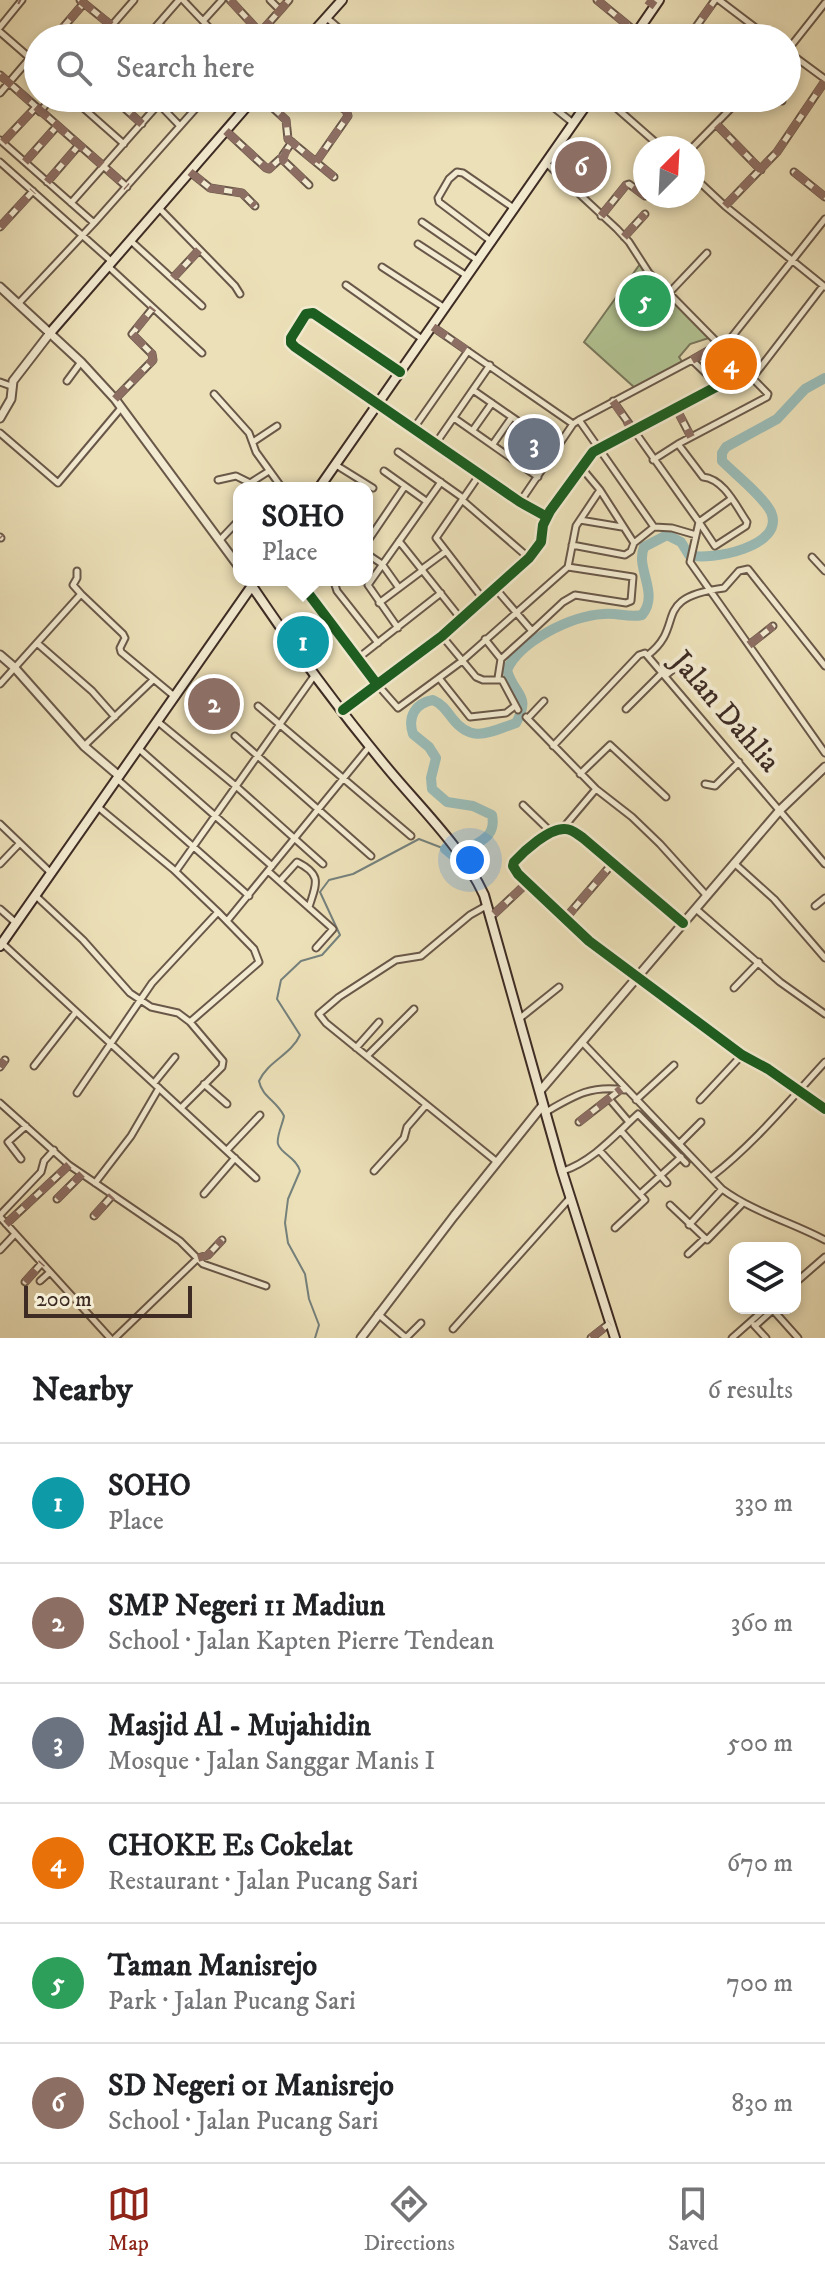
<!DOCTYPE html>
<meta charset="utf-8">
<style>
:root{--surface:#fff;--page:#f6f6f6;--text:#202124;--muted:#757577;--line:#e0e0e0;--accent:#8f2418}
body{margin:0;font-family:"IM FELL DW Pica",serif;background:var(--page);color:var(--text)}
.controls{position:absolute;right:24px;bottom:24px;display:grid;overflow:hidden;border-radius:16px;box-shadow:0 4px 12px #0003}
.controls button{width:72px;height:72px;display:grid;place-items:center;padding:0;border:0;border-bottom:2px solid var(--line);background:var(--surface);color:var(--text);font:40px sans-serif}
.compass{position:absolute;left:633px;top:136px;width:72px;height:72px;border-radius:50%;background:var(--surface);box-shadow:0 4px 12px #0003;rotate:24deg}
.scale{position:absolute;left:24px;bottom:20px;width:168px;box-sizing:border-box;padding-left:8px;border:4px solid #3d2b24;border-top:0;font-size:22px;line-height:28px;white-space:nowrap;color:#3d2b24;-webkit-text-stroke:6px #f3ebd1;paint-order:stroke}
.you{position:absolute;left:470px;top:860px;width:28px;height:28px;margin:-20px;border:6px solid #fff;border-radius:50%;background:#1a73e8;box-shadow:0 0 0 12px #1a73e833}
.badge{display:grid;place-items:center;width:52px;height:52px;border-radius:50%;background:var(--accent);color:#fff;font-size:26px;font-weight:700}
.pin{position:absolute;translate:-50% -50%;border:4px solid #fff;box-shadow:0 2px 8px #0006}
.popup{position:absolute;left:233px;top:482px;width:140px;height:104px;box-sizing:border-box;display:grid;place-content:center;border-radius:16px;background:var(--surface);filter:drop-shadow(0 2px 6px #0005);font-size:26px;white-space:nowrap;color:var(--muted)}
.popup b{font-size:30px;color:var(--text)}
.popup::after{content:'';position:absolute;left:50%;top:100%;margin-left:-16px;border:16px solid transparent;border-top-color:var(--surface)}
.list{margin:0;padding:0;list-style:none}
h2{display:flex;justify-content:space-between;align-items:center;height:104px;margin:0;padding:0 32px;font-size:34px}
h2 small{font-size:26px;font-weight:400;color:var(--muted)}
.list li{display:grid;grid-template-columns:52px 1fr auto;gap:24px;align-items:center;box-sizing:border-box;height:120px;padding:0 32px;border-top:2px solid var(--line)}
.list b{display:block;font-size:30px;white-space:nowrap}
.list p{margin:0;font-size:26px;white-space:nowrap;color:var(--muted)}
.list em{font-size:26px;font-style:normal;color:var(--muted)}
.icon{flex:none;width:44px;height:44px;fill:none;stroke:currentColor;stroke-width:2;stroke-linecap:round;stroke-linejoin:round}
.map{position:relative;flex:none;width:825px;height:1338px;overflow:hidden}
.search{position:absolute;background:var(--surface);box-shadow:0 4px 12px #0003;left:24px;right:24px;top:24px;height:88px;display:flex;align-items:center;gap:20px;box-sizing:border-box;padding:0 28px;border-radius:44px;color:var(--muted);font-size:30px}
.sheet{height:824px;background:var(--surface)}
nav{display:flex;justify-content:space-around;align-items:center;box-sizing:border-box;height:112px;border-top:2px solid var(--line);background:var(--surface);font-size:22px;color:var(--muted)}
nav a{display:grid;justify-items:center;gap:4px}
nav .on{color:var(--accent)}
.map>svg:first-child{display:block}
</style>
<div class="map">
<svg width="825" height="1338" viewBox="0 0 825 1338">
<rect width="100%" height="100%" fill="#ece0b8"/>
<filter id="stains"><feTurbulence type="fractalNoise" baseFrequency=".0025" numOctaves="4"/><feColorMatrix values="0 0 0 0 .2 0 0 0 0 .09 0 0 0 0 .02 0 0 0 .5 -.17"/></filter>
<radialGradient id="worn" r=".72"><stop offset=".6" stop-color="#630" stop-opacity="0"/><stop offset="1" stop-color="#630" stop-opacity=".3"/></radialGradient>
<!-- green -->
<path fill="#b2c393" stroke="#78775c" stroke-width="2" d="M640 264 712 337 690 344 679 357 683 363 635 388 584 342Z"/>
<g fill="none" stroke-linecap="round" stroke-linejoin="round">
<!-- stream -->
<path stroke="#75817c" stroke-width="2" d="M315 1338 319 1325 309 1299 305 1274 288 1243 285 1223 288 1199 300 1171C296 1157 281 1154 278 1144 276 1137 283 1123 284 1116 277 1101 262 1097 259 1081 268 1061 291 1055 300 1035L277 999 281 980 301 961 322 955 340 935 320 892 329 880 353 874 419 839 445 849"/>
<!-- river -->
<path stroke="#9abbb6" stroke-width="10" d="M445 849 457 859C467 842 498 844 492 815L473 806 447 802 432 789 431 778 436 758 429 747 413 734C407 716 416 703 433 700 442 704 446 710 452 718 472 744 489 732 516 723 532 694 514 696 507 670 520 641 571 616 603 614 616 612 628 618 642 615 660 593 635 569 644 547L667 535 681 542 689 555C710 561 786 547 771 512 763 496 736 475 722 461V453L726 447 777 419 805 389 825 378"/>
<defs>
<path id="minor" d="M80 0 112 26
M183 0 219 38
M230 0 265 38
M270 0 280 10
M597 0 636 32
M719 0 769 38
M825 3 787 51 825 79
M327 18 350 38
M203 21 222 0
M159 24 174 38
M0 27 22 0
M639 28 650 38
M0 32 38 65
M260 33 289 0
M54 38 84 3
M101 38 134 0
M146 38 179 0
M381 38 386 32
M688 38 715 0
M0 75 127 187
M0 93 30 58
M72 98 124 144
M113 98 142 124
M153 98 180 126
M262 98 286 120 288 139 334 177
M380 98 382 99
M542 98 573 123
M605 98 662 148
M778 98 782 101
M86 109 95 98
M40 112 51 98
M717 125 761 170
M226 131 266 168 269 169 282 157
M0 140 94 223
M3 142 35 108
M292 142 283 155V160L309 185
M692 148 741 98
M0 162 111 261
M25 162 57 126
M316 162 348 116 346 110 323 98
M546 163 617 229 629 242 649 273 768 394 767 397 678 444 653 460
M190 172 210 188 242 193 255 206
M794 172 825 197
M693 176 725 206 825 287
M47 182 79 145
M71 203 164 98
M725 206 777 152 825 81
M159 208 235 286 240 294
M601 216 626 185 629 184 645 196
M422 222 477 260
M0 227 33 191
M624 237 645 214
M131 241 202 306
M492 242 439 202 438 198 449 179 457 172 463 173 515 209
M418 244 467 276
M109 267 202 353
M382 267 445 308
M173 278 199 250
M346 285 422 339
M669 293 707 253
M18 304 94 223 205 98
M433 327 573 424
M723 348 825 219
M692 360 720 344
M400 372 313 313 306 314 291 338V343L295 347 520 502 547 517
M753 377 823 286
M67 381 81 362
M0 382 11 386
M473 390 558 449
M214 394 249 433 256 452 282 488
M115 399 153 360 152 354 132 334 153 308
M613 401 699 522 690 562 825 753
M676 408 691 437
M454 418 538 477
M579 420 654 527
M414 428 468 351
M473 430 492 403
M0 433 58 483 121 408
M253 442 277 426
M436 443 490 365
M493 444 512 417
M678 444 703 477C724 479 736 506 747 522L746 526 715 546 699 522 731 499
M398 452 463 498
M513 459 532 431
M336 465 373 488
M580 466 600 490 634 543
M384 471 426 501
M480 474 436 538 483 599
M218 480 236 476 250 483 269 471
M462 500 529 558
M520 502 573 424 579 420 692 360 719 386
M580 520 622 527
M0 537 1 538
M220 540 239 520
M399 541 461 619
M367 542 405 486
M572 545 625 555 631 551 634 543 654 527 672 528 696 535
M367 554 382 564 399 588
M812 557 825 571
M422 569 445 552
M77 571V578L73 585 81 594
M339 580 335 585 337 591 378 643
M496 589 532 631 563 602 575 595 626 603 631 601 633 577 568 567
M379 603 423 570
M398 628 368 585 441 482
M442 636 476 677 483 680H502L518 710
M485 639 501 659
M37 643 92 691 115 717
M749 645 773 626
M648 655C687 625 649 598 724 588L739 571 748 569 825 666
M357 659 441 593
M665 676 689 656
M439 678 470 717 506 713 515 706
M498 678 501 659 532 631
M376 683 398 708 462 661 568 567 576 526 600 490
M0 684 81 594 123 634 125 638 120 648 121 652 174 696
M258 706 411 836
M626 709 663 672
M343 710 442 636 529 558 541 542 543 525 550 511 593 452 746 371
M526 717 596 789 632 817 660 844 707 896
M528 718 544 701
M157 721 237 787 323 864
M235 736 371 856
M84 746 153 680
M553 746 639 655 645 653 825 864
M138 748 272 866
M580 774 610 745 666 797
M117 779 249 896
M705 784 715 786 739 762
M523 805 551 832
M98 807 173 869 218 912
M0 824 51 873
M563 828 596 789
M734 863 774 899 825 958
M0 864 19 844
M176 871 314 676
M268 871 333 929 316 948
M280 881 297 862C323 875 316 884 309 907
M36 896 83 940 130 993 151 1007 178 1013 190 1022 223 1061 222 1067 182 1107
M486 906 470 915 421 956 396 960 339 997 319 1014 326 1023 497 1162
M815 906 825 898
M0 909 16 923
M696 909 780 982 825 1014
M494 914 527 883
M564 920 612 864
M227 921 369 747
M683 923 583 838C577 834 572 829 565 829 549 828 524 851 514 862L513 866 518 874 589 941 742 1055 768 1069 825 1109
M2 943 256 1178
M734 988 759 962
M519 1019 559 987
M582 1042 722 1189C753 1212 791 1222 825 1240
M356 1048 379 1022
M367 1056 414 1009
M34 1066 76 1012
M0 1067 5 1060
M154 1083 175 1057
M204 1084 227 1104
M77 1093 152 983 218 912 254 949 259 962 190 1022
M636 1100 674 1065
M700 1100 742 1055
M612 1102 629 1122
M0 1103 69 1165 180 1241 203 1264 266 1286
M546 1112C575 1095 591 1085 625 1090
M579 1122 620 1090
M621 1131 667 1183
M679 1144 701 1122
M227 1150 260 1115
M599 1150 645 1200 615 1228
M21 1159 8 1142 26 1126
M374 1171 404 1138 407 1127 426 1105
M563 1171C593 1161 615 1135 638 1114L686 1163
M711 1177C754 1144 788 1102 825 1062
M95 1183 131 1136 159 1088
M204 1194 235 1158
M640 1194 681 1157
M57 1199 82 1174
M670 1205 707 1240 742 1204
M0 1215 41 1172 44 1161 54 1150
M94 1216 112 1196
M0 1217 110 1338
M6 1224 69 1165
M689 1225 722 1189
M0 1250 15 1234
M688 1254 704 1239
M40 1281 50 1272
M25 1282 42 1263
M795 1283 825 1257
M378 1314 406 1338
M754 1325 766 1338
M755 1326 773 1310 798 1338
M453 1329 570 1198
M115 1338 198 1258 208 1255 222 1240
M406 1338 421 1323
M591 1338 610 1323
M732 1338 766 1308"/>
<path id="tertiary" d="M0 287 81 362 115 399 239 567
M0 418 11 399 13 381 50 333
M0 655 14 667 84 746 118 775
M540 1091 780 810 825 767
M361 1338 454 1216 543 1105"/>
<path id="secondary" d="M308 38 342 0
M633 38 659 0
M50 333 254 98
M319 488 591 98
M252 586C293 647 337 707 384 764 418 806 461 845 484 895L562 1171 615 1338
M0 946 256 580"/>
</defs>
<!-- minor casing -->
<use href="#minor" stroke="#695849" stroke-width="9"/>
<!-- tertiary casing -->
<use href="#tertiary" stroke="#695849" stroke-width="11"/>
<!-- secondary casing -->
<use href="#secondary" stroke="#3d2b24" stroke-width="12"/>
<!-- minor -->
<use href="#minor" stroke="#f3ebd1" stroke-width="5"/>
<!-- tertiary -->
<use href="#tertiary" stroke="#f3ebd1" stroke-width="7"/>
<!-- secondary -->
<use href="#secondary" stroke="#f3ebd1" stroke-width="8"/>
<!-- quiet -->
<path stroke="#8d6e63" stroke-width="8" stroke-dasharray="16 8" stroke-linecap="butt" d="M19 0 21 1
M80 0 112 26
M230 0 265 38
M597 0 637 33
M647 0 655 6
M260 33 289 0
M54 38 84 3
M688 38 715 0
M34 62 38 57
M0 75 127 187
M113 98 142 124
M262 98 286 120 288 139 334 177
M717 125 761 170
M226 131 266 168 269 169 282 157
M3 142 35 108
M287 149 283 160 309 185
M25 162 57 126
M316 162 348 116 346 110 323 98
M190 172 210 188 242 193 255 206
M794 172 825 197
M47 182 79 145
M725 206 777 152 825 81
M601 216 626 185 629 184 645 196
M0 227 33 191
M624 237 645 214
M173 278 199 250
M433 327 468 351
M692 360 720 344
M115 399 153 360 152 354 132 334 153 308
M613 401 633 432
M676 408 691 437
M513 459 532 431
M0 537 1 538
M749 645 773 626
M494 914 527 883
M564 920 612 864
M0 1067 5 1060
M579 1122 621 1089
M57 1199 82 1174
M94 1216 112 1196
M6 1224 69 1165
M198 1258 208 1255 222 1240
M25 1282 42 1263
M591 1338 610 1323"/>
<defs>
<path id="cycleway" d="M400 372 313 313 306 314 291 338V343L295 347 520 502 547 517
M307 580 305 589 376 683
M343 710 442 636 529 558 541 542 543 525 550 511 593 452 746 371
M683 923 583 838C577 834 572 829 565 829 549 828 524 851 514 862L513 866 518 874 589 941 742 1055 768 1069 825 1109"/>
</defs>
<!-- cycleway casing -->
<use href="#cycleway" stroke="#f3ebd1" stroke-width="15"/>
<!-- cycleway -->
<use href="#cycleway" stroke="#1b5e20" stroke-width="10"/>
</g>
<g text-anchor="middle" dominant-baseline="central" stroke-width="8" stroke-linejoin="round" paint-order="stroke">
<!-- street labels -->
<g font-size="30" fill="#3d2b24" stroke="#f3ebd1">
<text transform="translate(725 712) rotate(49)">Jalan Dahlia</text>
</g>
</g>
<rect width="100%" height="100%" filter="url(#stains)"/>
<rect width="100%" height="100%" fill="url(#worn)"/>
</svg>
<div class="controls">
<button><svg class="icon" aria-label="layers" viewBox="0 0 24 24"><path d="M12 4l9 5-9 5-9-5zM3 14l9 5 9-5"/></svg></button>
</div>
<svg class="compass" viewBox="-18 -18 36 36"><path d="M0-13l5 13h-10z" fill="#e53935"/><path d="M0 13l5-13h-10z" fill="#757577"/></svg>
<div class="scale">200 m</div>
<div class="you"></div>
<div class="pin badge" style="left:303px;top:642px;background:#0f9aa8">1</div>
<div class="popup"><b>SOHO</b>Place</div>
<div class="pin badge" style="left:214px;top:704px;background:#8d6e63">2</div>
<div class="pin badge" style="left:534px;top:444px;background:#6b7280">3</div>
<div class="pin badge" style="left:731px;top:364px;background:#e8710a">4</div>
<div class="pin badge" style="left:645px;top:301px;background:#2e9e5b">5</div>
<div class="pin badge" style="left:581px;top:167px;background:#8d6e63">6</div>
<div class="search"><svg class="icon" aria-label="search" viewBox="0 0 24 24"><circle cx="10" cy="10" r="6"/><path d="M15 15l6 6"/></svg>Search here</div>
</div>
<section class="sheet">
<h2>Nearby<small>6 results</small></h2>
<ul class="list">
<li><span class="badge" style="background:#0f9aa8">1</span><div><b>SOHO</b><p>Place</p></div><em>330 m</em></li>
<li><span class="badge" style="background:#8d6e63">2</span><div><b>SMP Negeri 11 Madiun</b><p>School · Jalan Kapten Pierre Tendean</p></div><em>360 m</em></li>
<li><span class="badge" style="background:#6b7280">3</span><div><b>Masjid Al - Mujahidin</b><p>Mosque · Jalan Sanggar Manis I</p></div><em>500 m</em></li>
<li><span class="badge" style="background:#e8710a">4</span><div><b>CHOKE Es Cokelat</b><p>Restaurant · Jalan Pucang Sari</p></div><em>670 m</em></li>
<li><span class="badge" style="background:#2e9e5b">5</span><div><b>Taman Manisrejo</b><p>Park · Jalan Pucang Sari</p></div><em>700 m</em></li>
<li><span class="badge" style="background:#8d6e63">6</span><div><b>SD Negeri 01 Manisrejo</b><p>School · Jalan Pucang Sari</p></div><em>830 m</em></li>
</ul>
</section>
<nav>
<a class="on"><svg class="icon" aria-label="map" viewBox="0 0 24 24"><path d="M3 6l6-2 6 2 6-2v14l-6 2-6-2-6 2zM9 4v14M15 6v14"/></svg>Map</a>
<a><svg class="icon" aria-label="directions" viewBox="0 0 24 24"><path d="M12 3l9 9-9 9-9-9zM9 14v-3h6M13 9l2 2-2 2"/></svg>Directions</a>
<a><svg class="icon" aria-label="saved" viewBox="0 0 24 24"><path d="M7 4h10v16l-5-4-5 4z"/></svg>Saved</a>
</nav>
